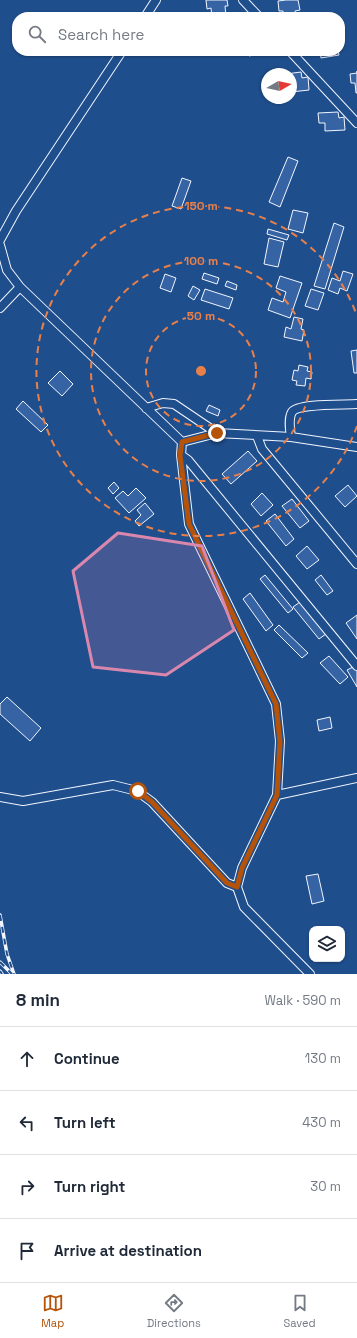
<!DOCTYPE html>
<meta charset="utf-8">
<style>
:root{--surface:#fff;--page:#f2f2f3;--text:#1f2937;--muted:#747a83;--line:#e0e1e3;--accent:#b45309}
body{margin:0;font-family:"Space Grotesk",sans-serif;background:var(--page);color:var(--text)}
.controls{position:absolute;right:12px;bottom:12px;display:grid;overflow:hidden;border-radius:8px;box-shadow:0 1px 3px #0004}
.controls button{width:36px;height:36px;display:grid;place-items:center;padding:0;border:0;border-bottom:1px solid var(--line);background:var(--surface);color:var(--text);font:20px sans-serif}
.compass{position:absolute;left:261px;top:68px;width:36px;height:36px;border-radius:50%;background:var(--surface);box-shadow:0 1px 3px #0004;rotate:81deg}
.stop{position:absolute;width:12px;height:12px;margin:-9px;border:3px solid #b45309;border-radius:50%;background:#fff}
.stop.end{background:#b45309;border-color:#fff;box-shadow:0 1px 4px #0008}
.list{margin:0;padding:0;list-style:none}
h2{display:flex;justify-content:space-between;align-items:center;height:52px;margin:0;padding:0 16px;font-size:17px}
h2 small{font-size:13px;font-weight:400;color:var(--muted)}
.list li{display:grid;grid-template-columns:26px 1fr auto;gap:12px;align-items:center;box-sizing:border-box;height:64px;padding:0 16px;border-top:1px solid var(--line)}
.list b{display:block;font-size:15px;white-space:nowrap}
.list em{font-size:13px;font-style:normal;color:var(--muted)}
.icon{flex:none;width:22px;height:22px;fill:none;stroke:currentColor;stroke-width:2;stroke-linecap:round;stroke-linejoin:round}
.map{position:relative;flex:none;width:357px;height:974px;overflow:hidden}
.search{position:absolute;background:var(--surface);box-shadow:0 1px 3px #0004;left:12px;right:12px;top:12px;height:44px;display:flex;align-items:center;gap:10px;box-sizing:border-box;padding:0 14px;border-radius:16px;color:var(--muted);font-size:15px}
.sheet{height:308px;background:var(--surface)}
nav{display:flex;justify-content:space-around;align-items:center;box-sizing:border-box;height:56px;border-top:1px solid var(--line);background:var(--surface);font-size:11px;color:var(--muted)}
nav a{display:grid;justify-items:center;gap:2px}
nav .on{color:var(--accent)}
.map>svg:first-child{display:block}
</style>
<div class="map">
<svg width="357" height="974" viewBox="0 0 357 974">
<rect width="100%" height="100%" fill="#1f4e8c"/>
<!-- building -->
<path fill="#3563a3" stroke="#f2f6ff" d="M206 0H227L228 6H225L226 16 212 17 211 8 207 9Z
M286 0H298L300 10 295 11 296 17H284L283 11H279L278 1Z
M249 51H260V54L249 56Z
M320 51H338L339 55 321 58Z
M357 71V93H356L355 83H351L350 74 357 73Z
M301 72 302 78 308 77 309 90 291 92V74H286Z
M338 112 339 118 344 117 345 130 325 131V123H319L318 113Z
M288 157 298 161 280 207 269 202Z
M182 178 191 181 181 209 172 206Z
M293 210 308 213 303 233 288 229Z
M334 223 344 227 325 289 314 286Z
M268 229 289 235 287 240 267 234Z
M269 238 284 242 278 267 264 264Z
M343 271 353 274 347 291 340 288 338 294 328 290 332 278 340 281Z
M204 273 219 278 217 284 202 279Z
M165 274 176 278 171 292 160 288Z
M280 276 302 283 290 318 268 310 272 298 283 302 286 292 276 288Z
M227 281 237 285 236 290 225 286Z
M193 286 200 290 194 300 188 296Z
M205 289 233 298 229 309 201 300Z
M311 289 324 293 318 310 305 306Z
M294 317 303 319 301 329 304 330 302 341 284 337 286 327 291 329Z
M357 350V373H354L351 351Z
M299 365 308 367 307 371 312 372 311 379 306 378 305 386 296 385 297 381 292 380 294 370 298 371Z
M60 371 73 384 62 396 48 383Z
M23 401 48 425 41 432 16 409Z
M209 405 220 410 218 416 206 411Z
M248 451 257 461 231 484 222 474Z
M114 482 119 488 113 494 108 488Z
M348 485 357 496 345 507 335 496Z
M136 488 146 498 129 513 115 498 123 491 128 496Z
M262 493 273 505 261 516 251 504Z
M292 499 309 521 300 528 282 506Z
M145 503 154 514 139 526 135 521 141 515 137 510Z
M275 514 294 539 286 546 266 521Z
M307 546 319 560 307 569 296 556Z
M265 575 293 609 288 613 260 579Z
M321 575 333 591 327 595 315 580Z
M250 593 273 625 266 631 243 599Z
M300 602 326 634 319 639 293 607Z
M357 615V639L346 623Z
M279 625 308 653 302 658 274 630Z
M329 656 348 677 340 684 320 663Z
M355 666 357 669V687L347 670Z
M7 697 41 728 30 741 0 714V704Z
M330 717 332 728 319 731 317 720Z
M318 874 324 901 312 904 306 876Z"/>
<g fill="none" stroke-linecap="round" stroke-linejoin="round">
<defs>
<path id="minor" d="M243 0 259 17
M145 17 156 0
M290 51 357 123
M0 240 16 211 122 51
M0 245 7 270 20 287 182 442 181 455 189 524 276 704 280 741 277 795 242 868 237 887 244 907 310 974
M0 308 20 287
M146 408 163 403 174 404 217 433
M257 436 262 449 357 564
M291 437C290 430 288 419 292 412 298 403 345 405 357 404
M182 442 217 433 291 437 357 447
M181 455 188 460 357 666
M277 795 357 778
M0 797 23 801 113 785 137 791 152 802 227 883 237 887"/>
</defs>
<!-- minor casing -->
<use href="#minor" stroke="#f2f6ff" stroke-width="10"/>
<!-- minor -->
<use href="#minor" stroke="#1f4e8c" stroke-width="8"/>
<defs>
<path id="rail" d="M0 915 7 954 14 974
M0 962 12 974
M0 971 2 974"/>
</defs>
<!-- rail casing -->
<use href="#rail" stroke="#f2f6ff" stroke-width="3.5"/>
<!-- rail -->
<use href="#rail" stroke="#1f4e8c" stroke-width="2" stroke-dasharray="6" stroke-linecap="butt"/>
</g>
<g fill="none" stroke-linecap="round" stroke-linejoin="round">
<!-- route -->
<path stroke="#b45309" stroke-width="5" d="M138 791 152 802 227 883 237 887 242 868 277 795 280 742 276 704 189 524 180 455 182 442 217 433"/>
</g>
<!-- marked area -->
<path fill="#da87ad" fill-opacity="0.2" stroke="#da87ad" stroke-width="3" stroke-linejoin="round" d="M118 533 202 546 234 630 166 675 93 667 73 571Z"/>
<!-- distance rings -->
<g fill="none" stroke="#ea8049" stroke-width="2" stroke-dasharray="7 5">
<circle cx="201" cy="371" r="55"/>
<circle cx="201" cy="371" r="110"/>
<path d="M357 426A165 165 0 1 1 357 316"/>
</g>
<circle cx="201" cy="371" r="6" fill="#ea8049" stroke="#1f4e8c" stroke-width="2"/>
<g font-size="12" text-anchor="middle" font-weight="bold" fill="#ea8049" stroke="#1f4e8c" stroke-width="3" stroke-linejoin="round" paint-order="stroke">
<text x="201" y="210">150 m</text>
<text x="201" y="265">100 m</text>
<text x="201" y="320">50 m</text>
</g>
</svg>
<div class="controls">
<button><svg class="icon" aria-label="layers" viewBox="0 0 24 24"><path d="M12 4l9 5-9 5-9-5zM3 14l9 5 9-5"/></svg></button>
</div>
<svg class="compass" viewBox="-18 -18 36 36"><path d="M0-13l5 13h-10z" fill="#e53935"/><path d="M0 13l5-13h-10z" fill="#747a83"/></svg>
<div class="stop" style="left:138px;top:791px"></div>
<div class="stop end" style="left:217px;top:433px"></div>
<div class="search"><svg class="icon" aria-label="search" viewBox="0 0 24 24"><circle cx="10" cy="10" r="6"/><path d="M15 15l6 6"/></svg>Search here</div>
</div>
<section class="sheet">
<h2>8 min<small>Walk · 590 m</small></h2>
<ul class="list">
<li><svg class="icon" aria-label="ahead" viewBox="0 0 24 24"><path d="M12 20V5M6 11l6-6 6 6"/></svg><div><b>Continue</b></div><em>130 m</em></li>
<li><svg class="icon" aria-label="left" viewBox="0 0 24 24"><path d="M17 20v-9H6M10 6l-5 5 5 5"/></svg><div><b>Turn left</b></div><em>430 m</em></li>
<li><svg class="icon" aria-label="right" viewBox="0 0 24 24"><path d="M7 20v-9h11M14 6l5 5-5 5"/></svg><div><b>Turn right</b></div><em>30 m</em></li>
<li><svg class="icon" aria-label="arrive" viewBox="0 0 24 24"><path d="M6 21V4h12l-3 4 3 4H6"/></svg><div><b>Arrive at destination</b></div></li>
</ul>
</section>
<nav>
<a class="on"><svg class="icon" aria-label="map" viewBox="0 0 24 24"><path d="M3 6l6-2 6 2 6-2v14l-6 2-6-2-6 2zM9 4v14M15 6v14"/></svg>Map</a>
<a><svg class="icon" aria-label="directions" viewBox="0 0 24 24"><path d="M12 3l9 9-9 9-9-9zM9 14v-3h6M13 9l2 2-2 2"/></svg>Directions</a>
<a><svg class="icon" aria-label="saved" viewBox="0 0 24 24"><path d="M7 4h10v16l-5-4-5 4z"/></svg>Saved</a>
</nav>
